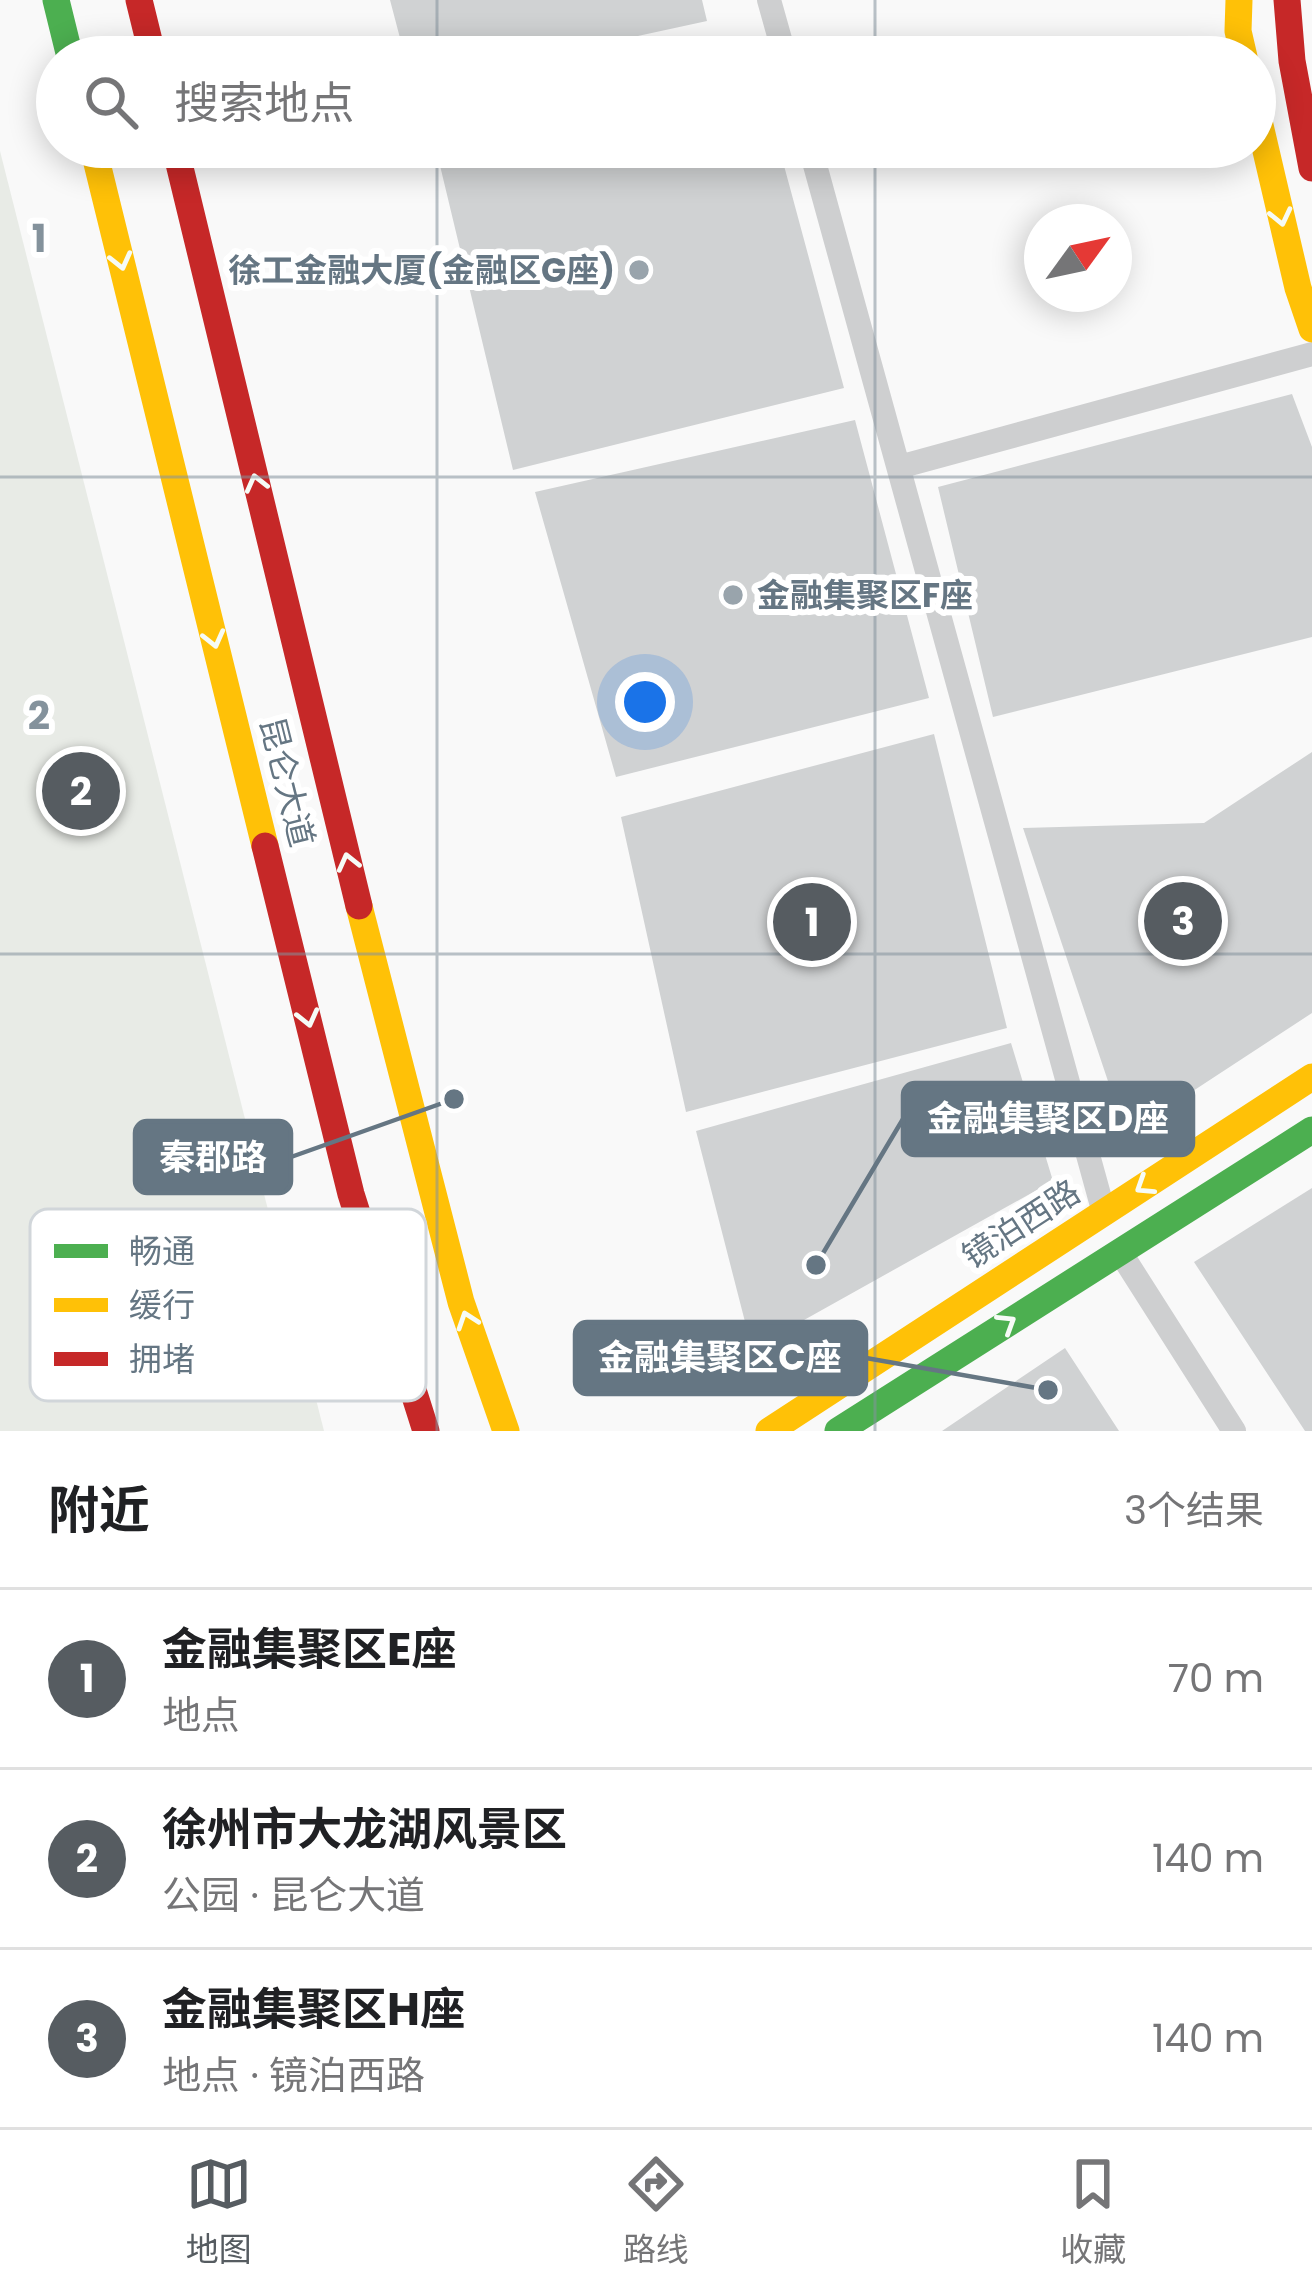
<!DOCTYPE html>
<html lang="zh">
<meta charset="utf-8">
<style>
:root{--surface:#fff;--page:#f2f2f2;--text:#202124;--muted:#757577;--line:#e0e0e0;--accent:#565c61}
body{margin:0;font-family:Poppins,"Noto Sans SC",sans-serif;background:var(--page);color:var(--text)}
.compass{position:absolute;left:1024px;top:204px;width:108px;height:108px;border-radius:50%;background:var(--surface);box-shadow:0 6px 30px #0003;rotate:57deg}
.you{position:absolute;left:645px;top:702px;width:42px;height:42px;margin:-30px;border:9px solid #fff;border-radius:50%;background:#1a73e8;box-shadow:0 0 0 18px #1a73e833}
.badge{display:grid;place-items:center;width:78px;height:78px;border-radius:50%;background:var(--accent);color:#fff;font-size:39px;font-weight:700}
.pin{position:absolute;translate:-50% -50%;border:6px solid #fff;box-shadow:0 3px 12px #0006}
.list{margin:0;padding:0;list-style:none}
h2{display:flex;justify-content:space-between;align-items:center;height:156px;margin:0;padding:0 48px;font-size:51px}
h2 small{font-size:39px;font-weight:400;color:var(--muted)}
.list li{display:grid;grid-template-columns:78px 1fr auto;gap:36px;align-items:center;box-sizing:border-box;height:180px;padding:0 48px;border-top:3px solid var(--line)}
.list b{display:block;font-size:45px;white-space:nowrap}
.list p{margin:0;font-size:39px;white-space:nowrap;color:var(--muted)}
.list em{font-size:39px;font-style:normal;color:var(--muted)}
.icon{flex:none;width:66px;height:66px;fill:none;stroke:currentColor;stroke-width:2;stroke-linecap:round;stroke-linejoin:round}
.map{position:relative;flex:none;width:1312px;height:1431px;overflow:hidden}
.search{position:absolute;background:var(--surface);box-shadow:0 6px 30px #0003;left:36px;right:36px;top:36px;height:132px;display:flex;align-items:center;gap:30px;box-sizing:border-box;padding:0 42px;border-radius:66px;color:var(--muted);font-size:45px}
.sheet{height:696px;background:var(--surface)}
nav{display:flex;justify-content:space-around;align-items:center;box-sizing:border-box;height:168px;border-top:3px solid var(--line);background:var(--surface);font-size:33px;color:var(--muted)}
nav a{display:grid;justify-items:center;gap:6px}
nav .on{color:var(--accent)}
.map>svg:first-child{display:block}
</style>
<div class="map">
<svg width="1312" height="1431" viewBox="0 0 1312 1431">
<rect width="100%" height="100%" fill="#f9f9f9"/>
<!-- green -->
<path fill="#e8ebe6" d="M0 151 324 1431H0Z"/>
<!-- building -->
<path fill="#d0d2d3" d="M390 0H702L707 21 541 57H405Z
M460 147H779L844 388 513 470 437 153Z
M1292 394 1312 447V637L993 717 938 487Z
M855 420 929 698 616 777 535 492Z
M934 734 1007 1028 686 1112 621 817Z
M1312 752V1013L1138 1127 1116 1105 1023 828 1204 823Z
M1011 1043 1053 1181 752 1349 696 1131Z
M1312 1188V1431H1305L1194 1262Z
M1065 1348 1119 1431H942Z"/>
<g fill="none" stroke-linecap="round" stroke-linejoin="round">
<!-- street -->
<path stroke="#cecfd0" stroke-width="24" d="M769 0 785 57
M810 147 1104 1213
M899 467 1312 354
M1120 1252 1234 1431"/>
<!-- fast -->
<path stroke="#4caf50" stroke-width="27" d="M56 0 70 57
M838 1431 1312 1130"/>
<!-- slow -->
<path stroke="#ffc107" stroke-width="27" d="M1239 0 1238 31 1244 57
M1255 104 1298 288 1312 329
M93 147 265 846
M359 906 461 1302 506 1431
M769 1431 1312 1077"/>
<!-- jam -->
<path stroke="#c62828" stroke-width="27" d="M139 0 153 57
M1287 0 1292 61 1312 168
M175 147 359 906
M265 846 351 1194 426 1431"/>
</g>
<!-- one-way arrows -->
<defs><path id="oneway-chevron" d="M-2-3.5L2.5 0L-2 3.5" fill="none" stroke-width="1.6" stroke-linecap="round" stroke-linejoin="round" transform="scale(3)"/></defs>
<g stroke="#f6fbf6">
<use href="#oneway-chevron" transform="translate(1281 217) rotate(77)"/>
<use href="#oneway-chevron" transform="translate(121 261) rotate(76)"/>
<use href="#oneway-chevron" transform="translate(256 483) rotate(-104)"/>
<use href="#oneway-chevron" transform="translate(214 639) rotate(76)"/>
<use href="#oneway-chevron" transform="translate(348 862) rotate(-104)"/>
<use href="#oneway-chevron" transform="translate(308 1018) rotate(76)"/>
<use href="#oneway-chevron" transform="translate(1144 1186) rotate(147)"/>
<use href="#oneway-chevron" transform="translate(467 1320) rotate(-109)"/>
<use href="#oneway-chevron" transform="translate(1007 1323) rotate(-32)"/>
</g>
<!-- grid -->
<path fill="none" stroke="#84929c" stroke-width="3" stroke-opacity="0.55" d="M437 0V57M875 0V57M437 147V1431M875 147V1431M0 477H1312M0 954H1312"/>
<!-- markers -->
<g fill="#99a4ac" stroke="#fff" stroke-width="4.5">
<circle cx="639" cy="270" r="12"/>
<circle cx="733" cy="595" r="12"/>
</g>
<g text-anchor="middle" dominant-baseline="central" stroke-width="12" stroke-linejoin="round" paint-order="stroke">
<!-- poi labels -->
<g font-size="33" font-weight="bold" fill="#657683" stroke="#fff" text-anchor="end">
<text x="615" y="270">徐工金融大厦(金融区G座)</text>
<text x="757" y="595" text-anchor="start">金融集聚区F座</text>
</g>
<!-- street labels -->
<g font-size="33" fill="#657683" stroke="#fff">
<text transform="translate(287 782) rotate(76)">昆仑大道</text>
<text transform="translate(1021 1224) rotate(-33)">镜泊西路</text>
</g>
</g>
<!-- legend -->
<rect x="30" y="1209" width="396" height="192" rx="18" fill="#fff" stroke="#d1d6da" stroke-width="3"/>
<rect x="54" y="1244" width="54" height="14" fill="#4caf50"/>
<rect x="54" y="1298" width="54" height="14" fill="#ffc107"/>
<rect x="54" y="1352" width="54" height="14" fill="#c62828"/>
<g font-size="33" fill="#657683">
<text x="129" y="1263">畅通</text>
<text x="129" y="1317">缓行</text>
<text x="129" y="1371">拥堵</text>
</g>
<g font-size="39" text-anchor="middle" font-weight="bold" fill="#84929c" stroke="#fff" stroke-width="12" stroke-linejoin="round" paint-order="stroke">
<text x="39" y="252">1</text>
<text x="39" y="729">2</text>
</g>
<!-- callouts -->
<path fill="none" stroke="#657683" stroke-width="4.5" d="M816 1265L903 1119M454 1099L291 1157M1048 1390L866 1358"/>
<g fill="#657683" stroke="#fff" stroke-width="4.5">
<circle cx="816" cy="1265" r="12"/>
<circle cx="454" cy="1099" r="12"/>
<circle cx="1048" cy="1390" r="12"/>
</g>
<g fill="#657683" stroke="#657683" stroke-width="4.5">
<rect x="903" y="1083" width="290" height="72" rx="12"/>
<rect x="135" y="1121" width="156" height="72" rx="12"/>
<rect x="575" y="1322" width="291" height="72" rx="12"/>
</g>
<g font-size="36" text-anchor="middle" font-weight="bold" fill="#fff">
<text x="1048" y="1131">金融集聚区D座</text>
<text x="213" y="1170">秦郡路</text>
<text x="720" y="1370">金融集聚区C座</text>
</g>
</svg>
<svg class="compass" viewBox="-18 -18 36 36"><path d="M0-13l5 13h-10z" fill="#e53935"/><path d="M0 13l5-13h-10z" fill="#757577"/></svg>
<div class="you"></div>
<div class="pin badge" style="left:812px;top:922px">1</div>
<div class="pin badge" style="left:81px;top:791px">2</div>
<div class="pin badge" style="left:1183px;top:921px">3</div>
<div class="search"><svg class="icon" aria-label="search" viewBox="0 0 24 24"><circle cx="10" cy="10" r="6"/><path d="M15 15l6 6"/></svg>搜索地点</div>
</div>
<section class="sheet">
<h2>附近<small>3个结果</small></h2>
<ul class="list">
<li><span class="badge">1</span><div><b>金融集聚区E座</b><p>地点</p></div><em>70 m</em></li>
<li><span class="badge">2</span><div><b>徐州市大龙湖风景区</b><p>公园 · 昆仑大道</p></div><em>140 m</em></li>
<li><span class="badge">3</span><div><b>金融集聚区H座</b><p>地点 · 镜泊西路</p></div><em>140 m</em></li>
</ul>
</section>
<nav>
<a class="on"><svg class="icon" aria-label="map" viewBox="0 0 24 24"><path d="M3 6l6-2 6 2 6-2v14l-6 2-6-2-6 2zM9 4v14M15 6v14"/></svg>地图</a>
<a><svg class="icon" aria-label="directions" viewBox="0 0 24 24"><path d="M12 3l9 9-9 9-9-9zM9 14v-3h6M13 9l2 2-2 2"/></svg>路线</a>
<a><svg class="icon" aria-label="saved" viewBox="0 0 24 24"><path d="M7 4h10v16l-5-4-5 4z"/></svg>收藏</a>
</nav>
